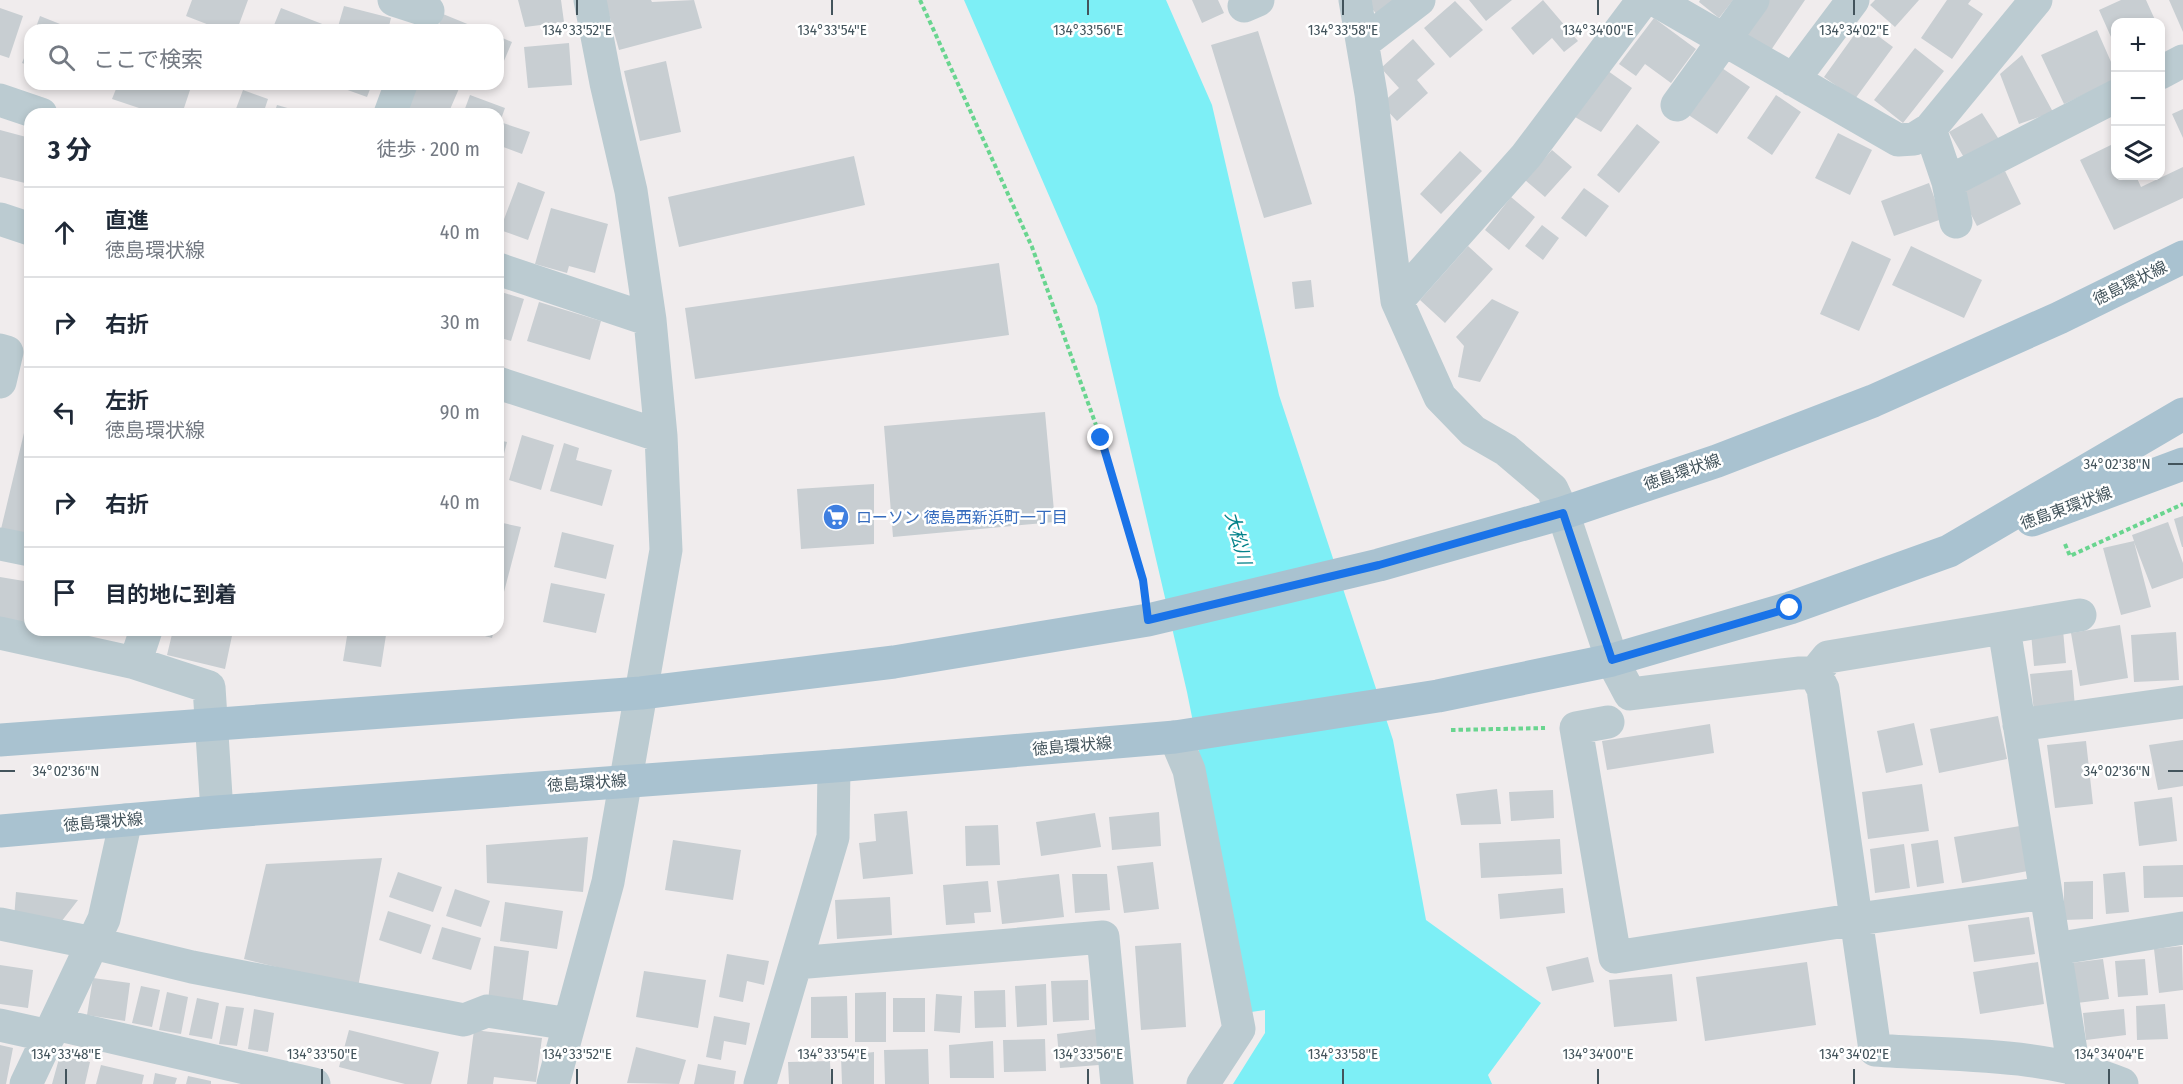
<!DOCTYPE html>
<html lang="ja">
<meta charset="utf-8">
<style>
:root{--surface:#fff;--page:#f6f6f7;--text:#1f2937;--muted:#747a83;--line:#e0e1e3}
body{margin:0;font-family:"Fira Sans Condensed","Noto Sans JP",sans-serif;background:var(--page);color:var(--text)}
.controls{position:absolute;right:18px;top:18px;display:grid;overflow:hidden;border-radius:12px;box-shadow:0 3px 9px #0003}
.controls button{width:54px;height:54px;display:grid;place-items:center;padding:0;border:0;border-bottom:2px solid var(--line);background:var(--surface);color:var(--text);font:30px sans-serif}
.stop{position:absolute;width:18px;height:18px;margin:-14px;border:4px solid #1a73e8;border-radius:50%;background:#fff}
.stop.end{background:#1a73e8;border-color:#fff;box-shadow:0 2px 6px #0008}
.list{margin:0;padding:0;list-style:none}
h2{display:flex;justify-content:space-between;align-items:center;height:78px;margin:0;padding:0 24px;font-size:26px}
h2 small{font-size:20px;font-weight:400;color:var(--muted)}
.list li{display:grid;grid-template-columns:39px 1fr auto;gap:18px;align-items:center;box-sizing:border-box;height:90px;padding:0 24px;border-top:2px solid var(--line)}
.list b{display:block;font-size:22px;white-space:nowrap}
.list p{margin:0;font-size:20px;white-space:nowrap;color:var(--muted)}
.list em{font-size:20px;font-style:normal;color:var(--muted)}
.icon{flex:none;width:33px;height:33px;fill:none;stroke:currentColor;stroke-width:2;stroke-linecap:round;stroke-linejoin:round}
.map{position:relative;flex:none;width:2183px;height:1084px;overflow:hidden}
.search{position:absolute;background:var(--surface);box-shadow:0 3px 9px #0003;left:24px;top:24px;width:480px;height:66px;display:flex;align-items:center;gap:15px;box-sizing:border-box;padding:0 21px;border-radius:18px;color:var(--muted);font-size:22px}
.panel{position:absolute;background:var(--surface);box-shadow:0 3px 9px #0003;left:24px;top:108px;width:480px;height:528px;border-radius:18px}
.map>svg:first-child{display:block}
</style>
<div class="map">
<svg width="2183" height="1084" viewBox="0 0 2183 1084">
<rect width="100%" height="100%" fill="#f0eced"/>
<!-- water -->
<path fill="#7deff6" d="M964 0H1166L1212 105 1279 395 1393 740 1426 920 1541 1003 1488 1075 1492 1084H1233L1265 1033V1010L1251 1012 1187 692 1097 306Z"/>
<!-- building -->
<path fill="#c8ced2" d="M192 0H248L237 30H222L186 16Z
M518 0H561L564 22 525 27Z
M605 0H651L652 2 694 0 702 28 619 50Z
M1192 0H1218L1224 13 1202 23Z
M1365 0H1396L1378 16Z
M1469 0H1512L1486 21Z
M1543 0 1578 41 1564 52 1552 38 1533 55 1511 28Z
M1700 0H1733L1719 18 1699 2Z
M1764 0H1805L1767 56 1739 37Z
M1875 0H1919L1895 27 1870 5Z
M1947 0H1971L1968 4 1983 14 1952 59 1921 38Z
M2121 0H2146L2156 22H2115V46L2099 10Z
M2169 0H2183V32Z
M1455 1 1483 30 1450 58 1424 28Z
M344 6 391 18 388 30H337Z
M0 8 23 16 9 58 0 55Z
M281 8 330 27 329 30H272Z
M443 14 482 30H437Z
M40 16 75 30H35Z
M1654 18 1696 49 1671 83 1645 64 1636 76 1619 64Z
M1862 24 1893 47 1855 99 1824 77Z
M2097 30 2115 71V80L2064 104 2041 55Z
M1258 31 1312 204 1264 218 1211 45Z
M498 36 512 42 498 75Z
M1413 39 1435 64 1417 80 1428 93 1397 121 1381 104 1399 88 1381 68Z
M30 43V66L22 63Z
M569 43 572 85 528 88 524 47Z
M1915 48 1944 71 1903 123 1874 100Z
M2022 55 2053 112 2019 124 2000 74Z
M666 61 681 132 640 141 624 71Z
M1719 66 1750 87 1717 134 1687 114Z
M1608 71 1632 88 1601 132 1575 117Z
M118 84H192L182 114H157L112 99Z
M331 84H372L367 97Z
M416 84H461L448 114H416L406 110Z
M243 90 268 99 263 114H234Z
M470 95 505 108 500 122 530 132 522 154 498 145V114H463Z
M1776 95 1801 112 1772 155 1747 138Z
M277 105 305 113V114H274Z
M2183 109V138L2172 114Z
M1982 113 2000 141 1966 161 1949 132Z
M1637 124 1660 142 1619 193 1597 175Z
M0 130 30 138V164L25 183 0 177Z
M1838 133 1872 150 1850 195 1815 178Z
M2115 143V176H2136L2141 187 2183 167V198L2114 230 2080 160Z
M1552 150 1572 167 1545 197 1525 180Z
M1460 151 1482 171 1441 214 1420 194Z
M854 156 865 205 679 247 668 197Z
M2005 171 2021 204 1977 226 1960 193Z
M518 182 545 192 528 240 500 230Z
M1929 183 1942 219 1894 236 1881 201Z
M1584 188 1609 206 1586 237 1561 218Z
M1511 197 1535 217 1509 250 1485 230Z
M551 208 608 224 595 273 569 266 567 273 535 264Z
M1542 225 1559 238 1543 260 1525 246Z
M1852 241 1891 259 1859 331 1820 314Z
M1468 246 1493 269 1445 323 1420 300Z
M1911 246 1982 280 1964 318 1892 285Z
M999 263 1009 335 695 379 685 308Z
M1311 280 1314 307 1295 309 1292 282Z
M498 291 524 299 511 341 498 337Z
M1492 299 1519 312 1480 382 1458 377 1464 346 1456 337Z
M539 302 601 321 590 360 527 341Z
M29 412H30V535L1 529Z
M1045 412 1055 522 893 537 884 426Z
M522 435 554 445 541 490 509 480Z
M498 440 507 442 499 473H498Z
M564 443 579 448 576 460 612 470 602 506 550 491Z
M874 484V544L801 549 797 489Z
M2183 516V547H2182L2174 519Z
M498 522 521 527 499 611H498Z
M2168 522 2183 563V578L2152 589 2134 542 2151 607 2121 615 2103 548 2134 541 2132 535Z
M562 532 614 545 606 579 554 567Z
M0 577 30 582 29 627 0 622Z
M551 583 605 594 596 633 543 622Z
M2120 625 2128 678 2080 686 2071 633Z
M173 630 233 631 225 669 167 655Z
M348 630 386 635 381 667 343 661Z
M463 630H494L492 638Z
M2063 630 2066 663 2034 666 2031 633Z
M2176 632 2179 680 2134 682 2131 635Z
M2072 670 2075 708 2034 712 2030 674Z
M1998 716 2007 759 1939 773 1930 729Z
M1914 723 1923 765 1886 773 1877 731Z
M1710 724 1714 753 1607 770 1602 741Z
M2183 740V786L2158 790 2149 745Z
M2086 741 2093 804 2055 808 2047 745Z
M1922 784 1929 831 1868 839 1862 792Z
M1497 789 1501 824 1461 825 1456 794Z
M1553 790 1554 818 1511 821 1509 792Z
M2172 797 2177 841 2139 846 2134 802Z
M907 811 913 874 863 879 859 843 876 841 874 814Z
M1159 812 1161 846 1112 850 1109 817Z
M1095 813 1101 847 1041 856 1036 822Z
M998 825 1000 865 966 866 965 826Z
M2020 826 2028 871 1962 883 1954 837Z
M588 837 583 892 487 883 486 845Z
M1560 839 1562 874 1481 878 1479 843Z
M673 840 741 850 733 900 665 890Z
M1938 840 1944 883 1917 887 1911 844Z
M1904 844 1910 888 1875 893 1870 849Z
M382 858 358 987 244 959 266 864Z
M1153 862 1159 909 1124 913 1117 866Z
M2183 865V897L2144 898 2143 866Z
M398 872 442 887 433 912 389 897Z
M2125 872 2129 912 2106 914 2103 874Z
M1059 874 1064 917 1002 924 997 881Z
M1072 874H1107L1110 910 1075 913Z
M988 881 991 912 974 913 975 923 946 925 943 885Z
M2093 881V919L2064 920V882Z
M1563 888 1565 913 1500 919 1498 894Z
M455 889 490 901 481 927 446 916Z
M16 892 78 900 61 922 14 919Z
M890 897 892 935 837 939 835 900Z
M505 902 563 911 557 949 500 941Z
M388 911 431 925 421 954 379 940Z
M2029 917 2035 954 1974 962 1968 925Z
M442 927 481 938 471 970 432 959Z
M1181 943 1186 1027 1141 1030 1135 946Z
M494 946 529 951 522 1006 488 1001Z
M2182 946 2183 990 2159 993 2154 949Z
M727 954 769 961 764 985 747 981 743 1002 719 997Z
M1588 957 1594 982 1552 991 1546 967Z
M2103 959 2109 999 2077 1003 2071 963Z
M2145 959 2148 995 2118 997 2115 961Z
M1807 962 1816 1025 1705 1041 1696 977Z
M2038 962 2044 1004 1980 1014 1973 972Z
M0 965 33 970 28 1008 0 1004Z
M644 971 706 980 698 1028 636 1017Z
M1672 974 1677 1021 1614 1027 1609 980Z
M93 978 130 983 125 1021 87 1015Z
M1088 980 1089 1020 1053 1022 1051 981Z
M1046 984 1047 1025 1017 1027 1015 986Z
M141 986 160 990 152 1027 132 1023Z
M1005 990 1006 1027 975 1028 974 991Z
M167 992 188 997 181 1034 159 1030Z
M886 992V1042H855V993Z
M936 994 962 996 960 1033 934 1031Z
M847 996 848 1038H811V997Z
M197 998 219 1003 212 1039 189 1035Z
M893 998H925V1032H893Z
M2165 1004 2168 1039 2137 1040 2136 1006Z
M226 1006 244 1008 237 1046 219 1044Z
M254 1009 274 1013 268 1052 248 1049Z
M2124 1009 2126 1035 2086 1040 2083 1013Z
M714 1016 750 1023 746 1045 724 1041 721 1060 706 1057Z
M1097 1029 1099 1065 1060 1068 1057 1034Z
M349 1030 439 1052 431 1084H405L339 1067Z
M474 1030 542 1038 536 1082 494 1077 493 1084H467Z
M1045 1039 1046 1071 1004 1072 1003 1040Z
M993 1041 994 1078H950L949 1045Z
M0 1045 13 1048 6 1084H0Z
M636 1047 686 1060 679 1084 627 1083Z
M928 1049 929 1084H885L884 1050Z
M874 1052V1084H842L841 1056Z
M60 1055 90 1062 85 1084H52Z
M830 1061 831 1084H789L788 1062Z
M698 1064 736 1071 734 1084H694Z
M101 1065 144 1075 142 1084H96Z
M155 1073 177 1078 175 1084H153Z
M188 1076 211 1081V1084H186Z"/>
<g fill="none" stroke-linecap="round" stroke-linejoin="round">
<!-- path -->
<path stroke="#69d58f" stroke-width="4" stroke-dasharray="4.5 3" stroke-linecap="butt" d="M920 0 1032 247 1101 439 1144 587
M2065 544 2070 556 2183 504
M1451 730 1545 728"/>
<!-- minor -->
<path stroke="#bbcbd1" stroke-width="33" d="M394 0 428 11
M1355 0 1371 94 1397 301 1440 397 1473 431 1506 450 1552 489 1563 513 1612 660 1630 694 1798 673H1815L1823 689 1875 1050C1956 1056 2046 1052 2122 1084
M1655 0 1898 140 1914 139 1930 129
M1244 6 1258 0
M1363 43 1419 0
M2160 73 2183 61
M1793 80 1853 0
M0 100 41 114
M1677 105 1753 0
M390 114 401 84
M1948 182 2116 96
M0 219 30 229
M1956 222 1948 182 1930 129 2036 0
M498 269 650 320
M1397 301 1526 156 1643 0
M0 350 7 352 0 382
M498 383 661 436
M0 544 30 550
M2004 628 2074 1070
M0 633 135 663 209 687 217 812
M135 663 146 630
M1815 673 1828 657 2080 615
M1608 722 1576 728 1615 957 1858 919 2046 893
M2019 725 2183 702
M1175 737 1189 770 1239 1029 1203 1084
M0 924 93 943 192 967 464 1020 487 1011 569 1024
M2055 949 2183 928
M796 963 1103 937 1117 1084
M55 1024 314 1084
M0 1025 49 1036
M26 1084 104 919 126 820
M553 1084 608 882 666 550 661 436 650 320 631 191 606 83 590 0
M760 1084 833 837 834 766"/>
<!-- major -->
<path stroke="#a9c2d0" stroke-width="33" d="M2032 520 2183 464
M0 740 641 693 894 662 1148 620 1379 565 1563 513 1717 461 1873 401 2059 318 2183 257
M0 831 217 812 834 766 1175 737 1438 696 1612 660 1790 608 1949 551 2183 414"/>
</g>
<g fill="none" stroke-linecap="round" stroke-linejoin="round">
<!-- route -->
<path stroke="#1a73e8" stroke-width="8" d="M1101 438 1143 580 1148 620 1379 565 1563 513 1612 660 1790 608"/>
</g>
<!-- ticks -->
<path fill="none" stroke="#43545c" stroke-width="2" d="M577 0V15M832 0V15M1088 0V15M1343 0V15M1598 0V15M1854 0V15M2168 464H2183M0 771H15M2168 771H2183M66 1069V1084M322 1069V1084M577 1069V1084M832 1069V1084M1088 1069V1084M1343 1069V1084M1598 1069V1084M1854 1069V1084M2109 1069V1084"/>
<!-- icons -->
<defs>
<symbol id="supermarket-disc" viewBox="-11 -11 22 22"><circle r="9.5" fill="#3f7fe0" stroke="#fff"/><path d="M-6-5.5h2.5l.6 2H6L4.5 2H-2.5L-4.4-4H-6ZM-1.5 3.2a1.3 1.3 0 1 0 .1 0ZM3 3.2a1.3 1.3 0 1 0 .1 0Z" fill="#fff"/></symbol>
</defs>
<g fill-rule="evenodd">
<use href="#supermarket-disc" x="821" y="502" width="30" height="30"/>
</g>
<g text-anchor="middle" dominant-baseline="central" stroke-width="5" stroke-linejoin="round" paint-order="stroke">
<!-- street labels -->
<g font-size="16" fill="#43545c" stroke="#fff">
<text transform="translate(2130 283) rotate(-26)">徳島環状線</text>
<text transform="translate(1682 472) rotate(-19)">徳島環状線</text>
<text transform="translate(2066 508) rotate(-20)">徳島東環状線</text>
<text transform="translate(1072 746) rotate(-5)">徳島環状線</text>
<text transform="translate(587 783) rotate(-4)">徳島環状線</text>
<text transform="translate(103 822) rotate(-5)">徳島環状線</text>
</g>
<!-- shop labels -->
<g font-size="16" fill="#366cbe" stroke="#fff" text-anchor="start">
<text x="856" y="517">ローソン 徳島西新浜町一丁目</text>
</g>
<!-- water labels -->
<g font-size="18" font-style="italic" fill="#04828a" stroke="#fff">
<text transform="translate(1238 538) rotate(75)">大松川</text>
</g>
</g>
<g font-size="15" text-anchor="middle" fill="#43545c" stroke="#fff" stroke-width="5" stroke-linejoin="round" paint-order="stroke">
<text x="577" y="35">134°33'52"E</text>
<text x="832" y="35">134°33'54"E</text>
<text x="1088" y="35">134°33'56"E</text>
<text x="1343" y="35">134°33'58"E</text>
<text x="1598" y="35">134°34'00"E</text>
<text x="1854" y="35">134°34'02"E</text>
<text x="2117" y="469">34°02'38"N</text>
<text x="66" y="776">34°02'36"N</text>
<text x="2117" y="776">34°02'36"N</text>
<text x="66" y="1059">134°33'48"E</text>
<text x="322" y="1059">134°33'50"E</text>
<text x="577" y="1059">134°33'52"E</text>
<text x="832" y="1059">134°33'54"E</text>
<text x="1088" y="1059">134°33'56"E</text>
<text x="1343" y="1059">134°33'58"E</text>
<text x="1598" y="1059">134°34'00"E</text>
<text x="1854" y="1059">134°34'02"E</text>
<text x="2109" y="1059">134°34'04"E</text>
</g>
</svg>
<div class="controls">
<button>+</button>
<button>−</button>
<button><svg class="icon" aria-label="layers" viewBox="0 0 24 24"><path d="M12 4l9 5-9 5-9-5zM3 14l9 5 9-5"/></svg></button>
</div>
<div class="stop" style="left:1790px;top:608px"></div>
<div class="stop end" style="left:1101px;top:438px"></div>
<div class="search"><svg class="icon" aria-label="search" viewBox="0 0 24 24"><circle cx="10" cy="10" r="6"/><path d="M15 15l6 6"/></svg>ここで検索</div>
<section class="panel">
<h2>3 分<small>徒歩 · 200 m</small></h2>
<ul class="list">
<li><svg class="icon" aria-label="ahead" viewBox="0 0 24 24"><path d="M12 20V5M6 11l6-6 6 6"/></svg><div><b>直進</b><p>徳島環状線</p></div><em>40 m</em></li>
<li><svg class="icon" aria-label="right" viewBox="0 0 24 24"><path d="M7 20v-9h11M14 6l5 5-5 5"/></svg><div><b>右折</b></div><em>30 m</em></li>
<li><svg class="icon" aria-label="left" viewBox="0 0 24 24"><path d="M17 20v-9H6M10 6l-5 5 5 5"/></svg><div><b>左折</b><p>徳島環状線</p></div><em>90 m</em></li>
<li><svg class="icon" aria-label="right" viewBox="0 0 24 24"><path d="M7 20v-9h11M14 6l5 5-5 5"/></svg><div><b>右折</b></div><em>40 m</em></li>
<li><svg class="icon" aria-label="arrive" viewBox="0 0 24 24"><path d="M6 21V4h12l-3 4 3 4H6"/></svg><div><b>目的地に到着</b></div></li>
</ul>
</section>
</div>
